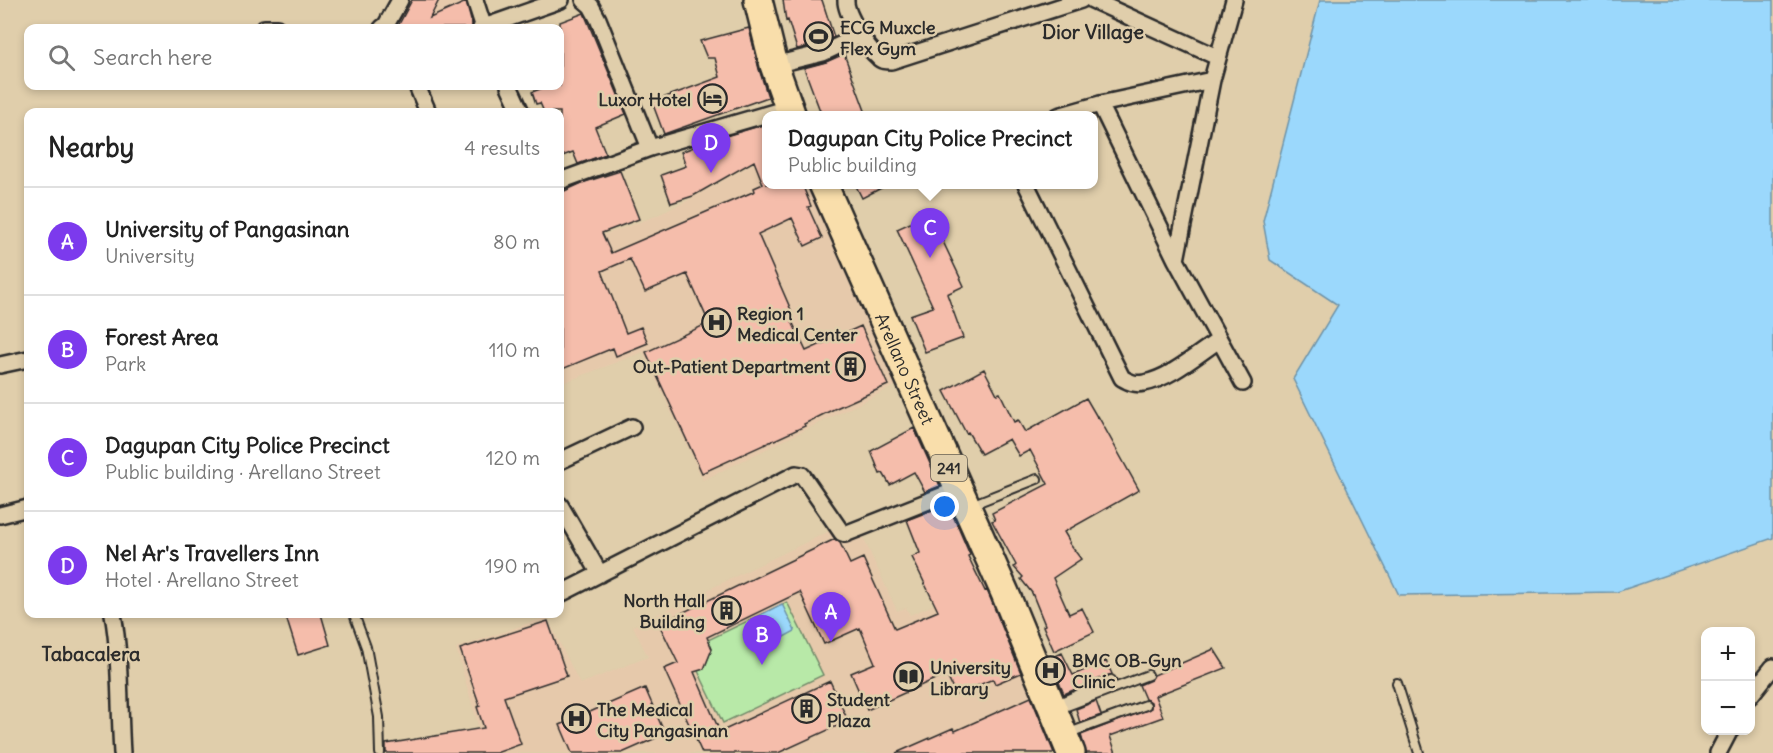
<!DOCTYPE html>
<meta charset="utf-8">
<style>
:root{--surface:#fff;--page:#f2f2f2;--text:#222;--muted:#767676;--line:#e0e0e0;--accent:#7c3aed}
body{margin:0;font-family:Delius,sans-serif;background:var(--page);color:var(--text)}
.controls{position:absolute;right:18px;bottom:18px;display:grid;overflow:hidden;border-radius:12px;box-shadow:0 3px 9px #0003}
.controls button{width:54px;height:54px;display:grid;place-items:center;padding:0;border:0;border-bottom:2px solid var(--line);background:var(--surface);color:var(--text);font:30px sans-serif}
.you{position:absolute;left:945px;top:507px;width:21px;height:21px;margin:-15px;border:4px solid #fff;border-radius:50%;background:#1a73e8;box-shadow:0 0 0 9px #1a73e833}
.badge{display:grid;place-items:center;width:39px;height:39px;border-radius:50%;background:var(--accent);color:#fff;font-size:20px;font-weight:700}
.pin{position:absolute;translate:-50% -50px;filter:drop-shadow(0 2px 3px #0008)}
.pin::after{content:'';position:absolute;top:32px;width:21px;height:18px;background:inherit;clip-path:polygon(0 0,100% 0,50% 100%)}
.popup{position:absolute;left:762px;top:111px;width:336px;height:78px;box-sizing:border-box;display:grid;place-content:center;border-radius:12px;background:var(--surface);filter:drop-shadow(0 2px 4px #0005);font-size:20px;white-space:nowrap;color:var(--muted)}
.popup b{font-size:22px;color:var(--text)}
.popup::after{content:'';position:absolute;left:50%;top:100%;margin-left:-12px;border:12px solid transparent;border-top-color:var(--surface)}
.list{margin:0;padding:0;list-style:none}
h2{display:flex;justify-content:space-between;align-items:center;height:78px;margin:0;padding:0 24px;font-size:26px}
h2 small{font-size:20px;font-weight:400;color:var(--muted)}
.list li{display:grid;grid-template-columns:39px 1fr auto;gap:18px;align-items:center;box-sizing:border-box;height:108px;padding:0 24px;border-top:2px solid var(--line)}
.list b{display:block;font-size:22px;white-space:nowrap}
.list p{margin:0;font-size:20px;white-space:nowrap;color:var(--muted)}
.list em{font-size:20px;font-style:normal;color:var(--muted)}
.icon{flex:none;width:33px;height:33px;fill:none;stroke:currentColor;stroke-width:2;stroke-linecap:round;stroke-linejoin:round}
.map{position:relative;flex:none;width:1773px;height:753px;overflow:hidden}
.search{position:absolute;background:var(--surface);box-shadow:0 3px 9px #0003;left:24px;top:24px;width:540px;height:66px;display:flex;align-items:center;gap:15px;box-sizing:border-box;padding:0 21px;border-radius:12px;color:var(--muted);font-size:22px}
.panel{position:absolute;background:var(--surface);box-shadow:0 3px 9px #0003;left:24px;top:108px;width:540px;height:510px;border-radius:12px}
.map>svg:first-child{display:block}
</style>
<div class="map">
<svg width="1773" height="753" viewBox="0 0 1773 753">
<rect width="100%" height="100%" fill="#e0ceab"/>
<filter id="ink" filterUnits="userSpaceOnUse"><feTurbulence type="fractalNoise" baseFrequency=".0167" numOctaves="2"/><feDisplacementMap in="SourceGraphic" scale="12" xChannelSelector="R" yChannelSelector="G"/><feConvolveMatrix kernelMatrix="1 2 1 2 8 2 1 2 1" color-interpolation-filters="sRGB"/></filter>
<g filter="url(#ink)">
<!-- built -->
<path fill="#e6c9ab" d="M409 0H479L481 28H394Z
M766 156V184L813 185 899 384 703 480 643 352 560 384V249L621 229 656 216 685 202Z
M838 527 861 533 897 611 906 608 910 615 995 579 1043 691 964 727 975 753H486L456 648 547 617 580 684 648 657 633 626Z"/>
<!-- green -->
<path fill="#b8e9a8" stroke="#728a6a" stroke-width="1.5" d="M787 602 823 675 723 723 698 671 704 669 712 649 708 640Z"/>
<!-- water -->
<path fill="#9bd8fc" stroke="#6e93a8" stroke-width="1.5" d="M1320 0H1773V538L1617 592 1399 595 1293 379 1338 305 1270 260 1263 221Z
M782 604 795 631 773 643 760 615Z"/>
<!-- building -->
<path fill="#f5bdab" stroke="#2b2b2b" stroke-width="1.5" d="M412 0H439L430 18 466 2 472 24V28H397Z
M783 0H822L834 37 820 44 797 49 788 20 786 21Z
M584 13 626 114 595 127 606 154 578 164 573 152 560 157V112H544L540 103 536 104 532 92 548 86H560V22Z
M749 28 759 69 768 97 664 134 652 102 720 77 715 58H707L700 41Z
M844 54 867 116H822L804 68 826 62Z
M766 124V184H802L811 206 808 207 822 238 805 246 792 218 758 234 791 310 787 311 806 351 861 326 888 385 834 409 804 424 805 426 702 473 646 352 709 323 687 274 645 292 630 259 602 271 626 333 641 327 648 343 616 356 613 348 560 370V193L582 183 620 171 639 219 602 233 611 253 755 191 754 188 763 184 754 161 693 196 671 203 661 175 686 166 681 152 709 141Z
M855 184H889L862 198Z
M930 214 964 286 947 294 963 338 925 352 910 315 933 307 897 229Z
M984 369 997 394 1000 393 1014 422 1018 420 1025 432 1086 398 1097 417 1098 416 1139 490 1064 532 1070 542 1069 543 1081 559 1053 578 1069 614 1082 608 1094 632 1054 651 1043 626 1045 625 1032 593 1021 579 1023 577 1014 567 1016 565 992 521 995 520 992 513 1048 484 1030 450 1019 456 1009 439 981 454 968 432 966 433 944 391Z
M914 428 940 486 925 492 914 472 890 485 883 473 880 474 871 451Z
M948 504 970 555 968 556 985 591 987 590 1021 673 995 684 993 679 956 695 946 674 867 710 851 673 875 663 860 628 824 644 800 592 707 637 712 649 704 669 694 672 720 732 830 681 848 721 778 753H702L664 669 678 663 659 624 835 539 840 543 850 564 863 558 895 629 938 611 912 557 920 553 907 520Z
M285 614H321L330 645 298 655Z
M548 621 567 676 504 697 521 744 496 753H386V744L484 728 477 707 480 706 460 649Z
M1214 649 1226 668 1155 696 1163 717 1110 736 1116 753H1086L1081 735 1151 708V702L1145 699 1139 685 1151 680 1154 675Z
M1062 653 1073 675 1106 661 1112 674 1109 675 1064 694 1049 659Z
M645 688 665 734 622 753H572L560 725Z
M1031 697 1054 753H896L953 728 955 731Z
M1096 701 1101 715 1080 723 1076 709Z"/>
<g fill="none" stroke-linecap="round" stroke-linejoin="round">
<defs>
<path id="lane" d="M971 505 1037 479
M355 617 366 647 379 717 380 753
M1397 683 1419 753
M1057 704 1111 680
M1059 709 1148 675
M1069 733 1146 705"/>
<path id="street" d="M475 0 484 28
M584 0 591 6 598 19 650 148
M846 0C845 13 867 48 878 57 881 61 886 61 891 61L1081 0
M1092 0 1217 57
M264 28H277
M382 28 386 25 400 0
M481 28 561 0
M774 65 823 53 861 35
M417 86 428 112
M509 86 521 112
M1100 104 1176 260 1243 383
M1058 116 1100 104 1212 80
M560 181 650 148 788 108
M1026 184 1122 378C1129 382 1135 385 1144 383 1169 379 1198 354 1219 340
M1176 260 1212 80 1234 0
M0 365 28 359
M560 461 632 427
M560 505 600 574
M0 515 28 508
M560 594 796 474 802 475 842 533 845 534 959 489
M113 614C121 660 119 706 122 753
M1750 696 1773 667
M1718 753 1730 730"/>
<g id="highway">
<path d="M758 0 774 65 792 116"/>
<path id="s1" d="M823 184 1005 593 1071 753"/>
</g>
</defs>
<!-- lane casing -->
<use href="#lane" stroke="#2b2b2b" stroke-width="12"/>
<!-- street casing -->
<use href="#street" stroke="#2b2b2b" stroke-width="20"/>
<!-- highway casing -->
<use href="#highway" stroke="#2b2b2b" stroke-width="32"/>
<!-- lane -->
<use href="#lane" stroke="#e0ceab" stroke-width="8"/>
<!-- street -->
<use href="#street" stroke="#e0ceab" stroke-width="15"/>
<!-- highway -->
<use href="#highway" stroke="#f9deab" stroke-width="27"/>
</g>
</g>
<!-- icons -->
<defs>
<symbol id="stadium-ring" viewBox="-11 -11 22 22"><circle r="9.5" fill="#e0ceab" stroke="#2b2b2b" stroke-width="1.5"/><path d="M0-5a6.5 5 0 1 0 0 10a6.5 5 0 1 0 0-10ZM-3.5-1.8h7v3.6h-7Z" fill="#2b2b2b"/></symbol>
<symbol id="hotel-ring" viewBox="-11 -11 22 22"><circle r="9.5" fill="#e0ceab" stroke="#2b2b2b" stroke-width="1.5"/><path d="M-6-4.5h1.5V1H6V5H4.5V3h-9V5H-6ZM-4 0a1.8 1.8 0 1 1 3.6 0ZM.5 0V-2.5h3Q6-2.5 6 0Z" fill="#2b2b2b"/></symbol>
<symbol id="hospital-ring" viewBox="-11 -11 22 22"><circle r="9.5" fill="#e0ceab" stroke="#2b2b2b" stroke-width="1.5"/><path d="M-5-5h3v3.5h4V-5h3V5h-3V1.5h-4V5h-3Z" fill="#2b2b2b"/></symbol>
<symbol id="building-ring" viewBox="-11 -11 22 22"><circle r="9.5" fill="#e0ceab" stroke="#2b2b2b" stroke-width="1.5"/><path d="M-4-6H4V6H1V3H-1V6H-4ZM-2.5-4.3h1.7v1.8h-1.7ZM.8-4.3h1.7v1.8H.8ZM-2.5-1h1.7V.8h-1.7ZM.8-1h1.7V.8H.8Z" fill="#2b2b2b"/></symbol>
<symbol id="library-ring" viewBox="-11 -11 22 22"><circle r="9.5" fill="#e0ceab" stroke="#2b2b2b" stroke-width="1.5"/><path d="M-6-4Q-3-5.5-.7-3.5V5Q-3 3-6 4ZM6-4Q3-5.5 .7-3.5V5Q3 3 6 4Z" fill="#2b2b2b"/></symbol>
</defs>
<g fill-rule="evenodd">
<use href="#stadium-ring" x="802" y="20" width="33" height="33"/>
<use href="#hotel-ring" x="696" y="82" width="33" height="33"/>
<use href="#hospital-ring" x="700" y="306" width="33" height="33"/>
<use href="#building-ring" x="834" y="350" width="33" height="33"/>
<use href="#building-ring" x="710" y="594" width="33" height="33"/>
<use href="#hospital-ring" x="1034" y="654" width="33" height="33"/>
<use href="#library-ring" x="892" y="660" width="33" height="33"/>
<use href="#building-ring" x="790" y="692" width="33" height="33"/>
<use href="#hospital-ring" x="560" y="702" width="33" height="33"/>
</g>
<g text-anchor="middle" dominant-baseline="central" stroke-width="5" stroke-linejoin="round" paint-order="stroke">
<!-- shield labels -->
<rect fill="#e0ceab" stroke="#615c51" stroke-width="1.5" x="931" y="455" width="36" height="26" rx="4.5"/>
<g font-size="16" font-weight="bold" fill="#2b2b2b">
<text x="949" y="468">241</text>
</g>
<!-- poi labels -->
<g font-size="18" font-weight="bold" fill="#2b2b2b" stroke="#e0ceab" text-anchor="start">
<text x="840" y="27">ECG Muxcle<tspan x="840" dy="21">Flex Gym</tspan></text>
<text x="691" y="99" text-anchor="end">Luxor Hotel</text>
<text x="737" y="313">Region 1<tspan x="737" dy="21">Medical Center</tspan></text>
<text x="830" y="366" text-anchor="end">Out-Patient Department</text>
<text x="705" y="600" text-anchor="end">North Hall<tspan x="705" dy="21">Building</tspan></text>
<text x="1072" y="660">BMC OB-Gyn<tspan x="1072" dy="21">Clinic</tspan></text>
<text x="930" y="667">University<tspan x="930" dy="21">Library</tspan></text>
<text x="827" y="699">Student<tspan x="827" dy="21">Plaza</tspan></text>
<text x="597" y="709">The Medical<tspan x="597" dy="21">City Pangasinan</tspan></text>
</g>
<!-- street labels -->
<g font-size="18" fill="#2b2b2b" stroke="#e0ceab">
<text stroke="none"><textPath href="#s1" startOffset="202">Arellano Street</textPath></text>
</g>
<!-- neighbourhood labels -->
<g font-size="20" font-weight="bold" fill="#2b2b2b" stroke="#e0ceab">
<text x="1093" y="31">Dior Village</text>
<text x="91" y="653">Tabacalera</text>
</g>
</g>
</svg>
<div class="controls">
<button>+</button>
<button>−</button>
</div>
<div class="you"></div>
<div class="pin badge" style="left:831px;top:642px">A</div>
<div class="pin badge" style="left:762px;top:665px">B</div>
<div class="pin badge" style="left:930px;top:258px">C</div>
<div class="popup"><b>Dagupan City Police Precinct</b>Public building</div>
<div class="pin badge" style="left:711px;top:173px">D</div>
<div class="search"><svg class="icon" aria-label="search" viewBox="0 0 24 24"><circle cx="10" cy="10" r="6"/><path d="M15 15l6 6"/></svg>Search here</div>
<section class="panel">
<h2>Nearby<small>4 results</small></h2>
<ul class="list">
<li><span class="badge">A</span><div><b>University of Pangasinan</b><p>University</p></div><em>80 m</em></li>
<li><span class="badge">B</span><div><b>Forest Area</b><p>Park</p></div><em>110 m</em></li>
<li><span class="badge">C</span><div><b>Dagupan City Police Precinct</b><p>Public building · Arellano Street</p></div><em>120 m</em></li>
<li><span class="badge">D</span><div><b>Nel Ar's Travellers Inn</b><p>Hotel · Arellano Street</p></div><em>190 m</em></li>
</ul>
</section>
</div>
